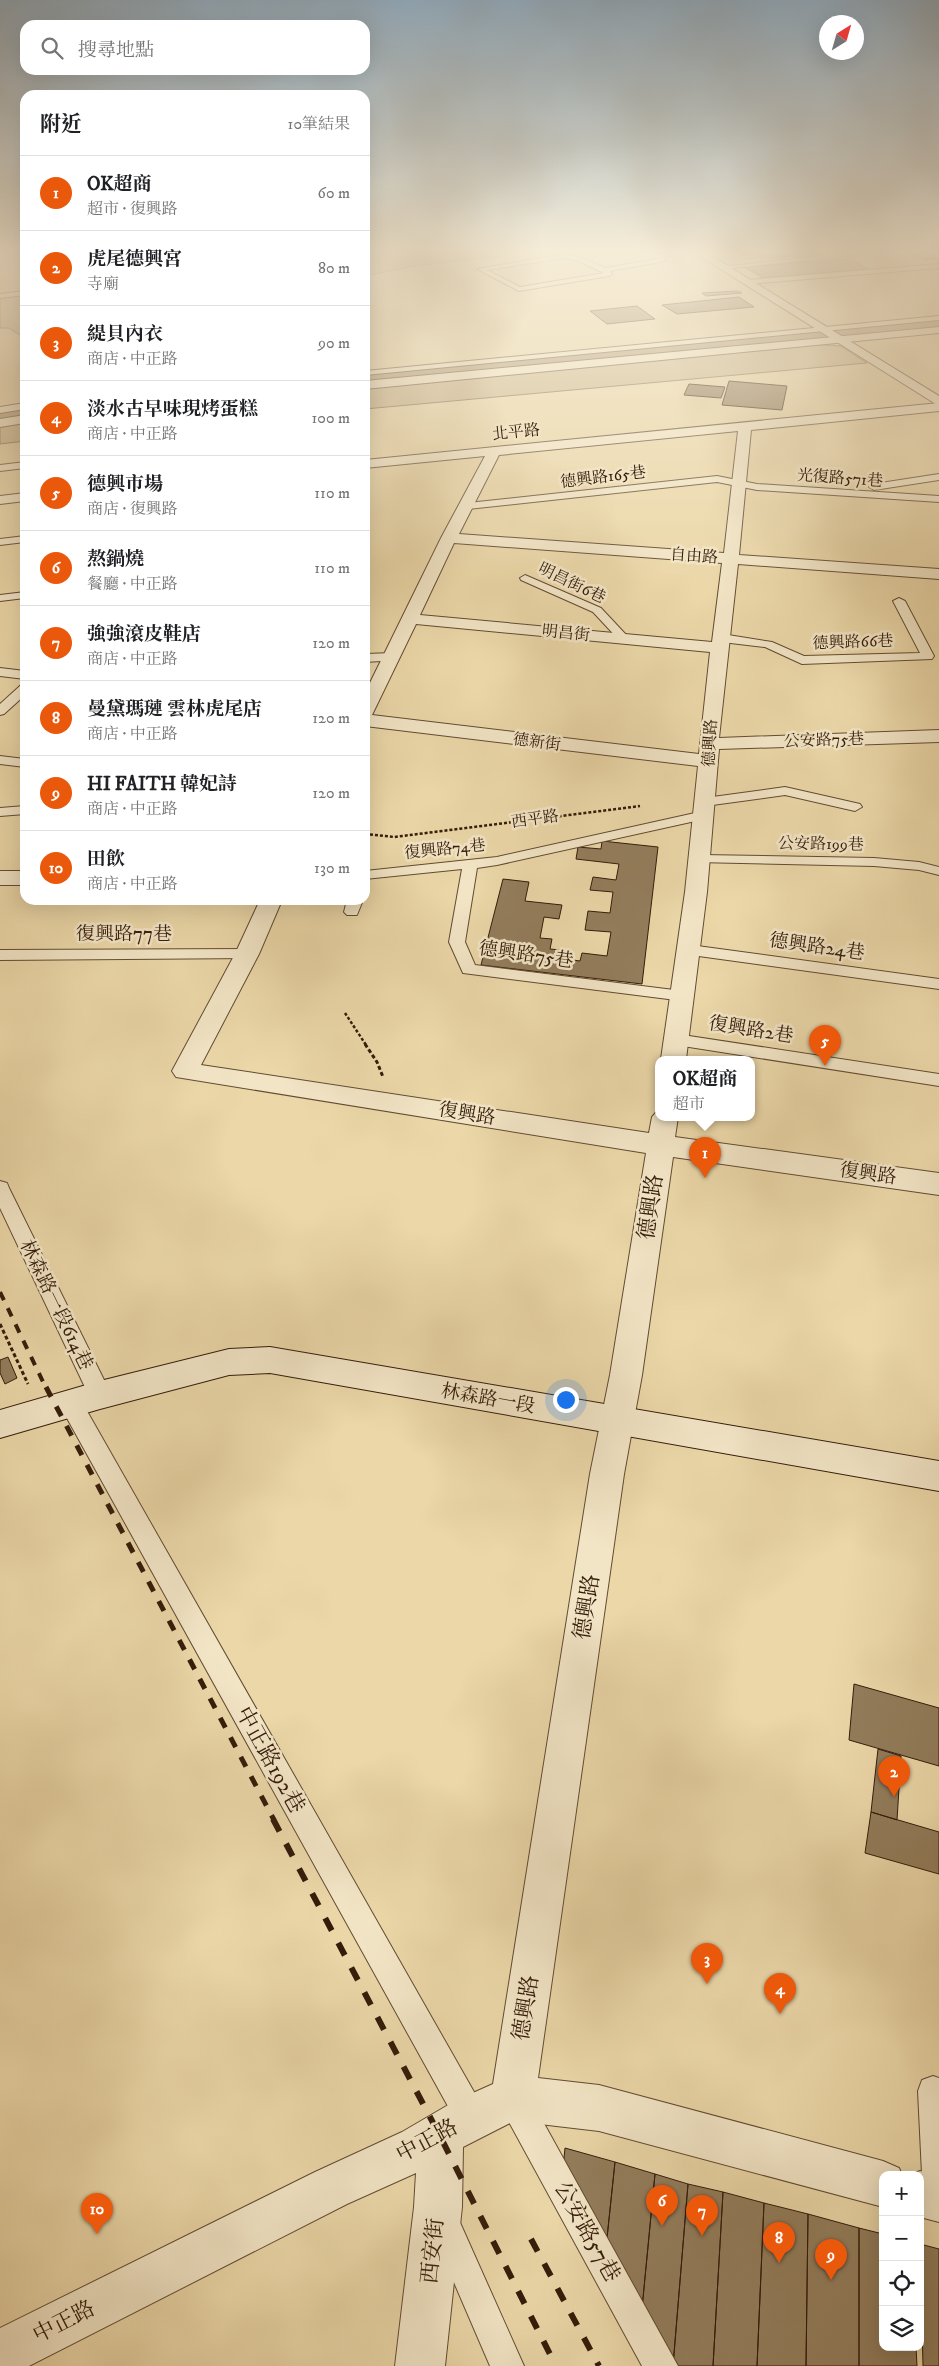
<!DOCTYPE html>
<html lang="zh-TW">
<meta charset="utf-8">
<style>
:root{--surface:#fff;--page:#f6f6f6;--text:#202124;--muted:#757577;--line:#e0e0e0;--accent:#ea580c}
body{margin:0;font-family:"IM FELL DW Pica","Noto Serif TC",serif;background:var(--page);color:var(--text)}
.controls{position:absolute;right:15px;bottom:15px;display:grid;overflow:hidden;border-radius:10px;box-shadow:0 5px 20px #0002}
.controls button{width:45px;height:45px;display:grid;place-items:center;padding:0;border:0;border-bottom:1px solid var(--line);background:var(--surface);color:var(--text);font:25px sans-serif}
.compass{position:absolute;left:819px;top:15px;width:45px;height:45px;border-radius:50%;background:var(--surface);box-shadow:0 5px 20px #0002;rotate:37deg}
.you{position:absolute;left:565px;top:1399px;width:18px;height:18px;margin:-12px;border:4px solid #fff;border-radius:50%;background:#1a73e8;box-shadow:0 0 0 8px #1a73e833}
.badge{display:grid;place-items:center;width:32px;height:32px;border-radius:50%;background:var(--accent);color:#fff;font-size:16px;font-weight:700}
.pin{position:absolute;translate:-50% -41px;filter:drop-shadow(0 1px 2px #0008)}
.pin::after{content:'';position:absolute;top:26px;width:18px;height:15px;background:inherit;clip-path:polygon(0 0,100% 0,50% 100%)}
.popup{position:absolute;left:655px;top:1056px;width:100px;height:65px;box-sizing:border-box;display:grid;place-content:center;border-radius:10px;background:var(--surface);filter:drop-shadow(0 1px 4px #0005);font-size:16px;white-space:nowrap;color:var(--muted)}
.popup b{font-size:19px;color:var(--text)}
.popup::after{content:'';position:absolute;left:50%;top:100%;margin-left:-10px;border:10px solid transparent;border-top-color:var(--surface)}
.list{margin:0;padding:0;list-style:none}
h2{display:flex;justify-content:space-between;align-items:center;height:65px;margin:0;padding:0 20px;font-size:21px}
h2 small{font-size:16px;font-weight:400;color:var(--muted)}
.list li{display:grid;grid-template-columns:32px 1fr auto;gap:15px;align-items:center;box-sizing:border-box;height:75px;padding:0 20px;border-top:1px solid var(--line)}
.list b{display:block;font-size:19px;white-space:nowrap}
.list p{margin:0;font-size:16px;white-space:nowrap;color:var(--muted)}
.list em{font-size:16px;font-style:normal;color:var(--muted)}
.icon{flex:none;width:28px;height:28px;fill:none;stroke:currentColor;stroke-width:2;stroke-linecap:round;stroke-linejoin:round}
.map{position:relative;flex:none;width:939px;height:2366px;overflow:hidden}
.search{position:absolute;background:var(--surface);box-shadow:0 5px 20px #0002;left:20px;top:20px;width:350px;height:55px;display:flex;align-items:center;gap:12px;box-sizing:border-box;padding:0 18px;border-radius:15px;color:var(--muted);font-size:19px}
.panel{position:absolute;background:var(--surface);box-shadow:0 5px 20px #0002;left:20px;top:90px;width:350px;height:815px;border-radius:15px}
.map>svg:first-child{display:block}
</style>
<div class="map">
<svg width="939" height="2366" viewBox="0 0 939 2366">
<rect width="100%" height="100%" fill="#ebd7a8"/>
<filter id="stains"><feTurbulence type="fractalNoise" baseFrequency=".004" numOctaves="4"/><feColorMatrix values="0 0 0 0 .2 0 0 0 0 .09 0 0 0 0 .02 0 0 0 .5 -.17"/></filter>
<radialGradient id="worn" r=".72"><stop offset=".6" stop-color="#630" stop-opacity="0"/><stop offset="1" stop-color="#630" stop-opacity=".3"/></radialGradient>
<!-- green -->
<path fill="#ccb78d" stroke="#806a4c" d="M399 253H527L413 266 365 276V257Z
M25 294V337H23L9 328H0V297Z
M811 344 841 346 867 363 365 409V387Z
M25 422V441L0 444V426Z"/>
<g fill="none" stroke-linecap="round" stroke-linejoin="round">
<!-- canal -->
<path fill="#ad9772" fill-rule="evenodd" d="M939 319V327L365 382V374Z
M25 408V418L0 421V411Z"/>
</g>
<!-- building -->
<path fill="#937d5c" stroke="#341c0a" d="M739 253H760L767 257 747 259Z
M761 253H826L769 258Z
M912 253H926L937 259 925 260Z
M850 259 869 269 764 278 744 267Z
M737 291 742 293 706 296 702 293Z
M739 297 754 307 677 314 662 305Z
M637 306 655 319 607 324 590 311Z
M729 381 787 386 782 410 722 405Z
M689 384 725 387 721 398 684 395Z
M602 841 658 847 642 984 481 965 503 879 529 882 525 901 562 905 559 919 544 917 540 938 552 939 550 949 561 950 559 958 580 961 582 953 607 956 611 932 585 930 588 911 610 913 613 892 590 890 593 877 616 880 619 864 576 859 578 847 601 849Z
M8 1357 17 1378 5 1384 0 1373V1360Z
M854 1684 939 1708V1766L849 1740Z
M878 1749 901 1756 897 1820 871 1812Z
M871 1812 939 1832V1874L865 1853Z
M565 2148 615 2162 605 2257 562 2178Z
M615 2162 655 2174 641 2319 605 2257Z
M655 2174 688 2184 673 2366H667L641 2319Z
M688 2184 723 2192 713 2366H673Z
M723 2192 764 2203 757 2366H713Z
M764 2203 808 2214 806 2366H757Z
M808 2214 859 2228V2366H806Z
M859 2228 883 2234V2347H916L917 2366H859Z
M920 2244 939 2249V2366H923Z"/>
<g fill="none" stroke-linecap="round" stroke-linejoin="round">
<defs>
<path id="service" d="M390 253 365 258V254Z
M677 253 663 257 666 261 610 271 612 274 609 276 519 291 477 269 564 254 582 258 606 268 657 259 654 256 662 253ZM564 258 578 261 604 273 520 287 487 270Z
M847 253H873L723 269 720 267Z
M939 264V268L748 284 744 282 748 280Z
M25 291V295L0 298V294Z
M939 316V320L365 375V371Z
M25 403V409L0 413V407Z
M25 462V468L0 471V465Z
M939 474V480L874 490 869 487 874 484Z
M717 476 757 484 939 496V502L757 490 717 482 468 509 463 506 468 503Z
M25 536V542L0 545V539Z
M525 575 601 608 630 639 624 643 620 641 593 612 521 580 520 578Z
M25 592V598L0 601V595Z
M899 598 905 601 934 656 932 659 802 664 765 647 722 642 716 638 722 634 772 642 804 656 920 653 893 601Z
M393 653 397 654V660L365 662V654Z
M0 668 25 671V679L0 676Z
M25 684V695L4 714 0 715V704L21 685Z
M0 756 25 759V767L0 764Z
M785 787 860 804 862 807 855 811 785 795 705 806 698 802 705 798Z
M25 806V814L0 816V808Z
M704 811 709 812 711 815 709 818 497 865 477 868 465 942 475 965 690 992 692 996 690 1000 684 1001 463 973 449 942 462 869 365 879V871L497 857Z
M701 855 874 858 919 862 939 867V875L919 870 874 866 696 862 694 859Z
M347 900H363L357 915H347L344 912Z
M690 945 939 979V989L684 954 682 950 684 946Z
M247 949 253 950 255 954 253 958 0 960V950Z
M676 1034 939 1074V1086L670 1044 668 1040 670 1036Z
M0 1181 7 1183 9 1188 108 1388 111 1395 108 1402 100 1404 92 1402 0 1208Z
M71 1394 79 1397 482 2106 486 2117 482 2128 471 2132 460 2128 63 1411 60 1404 63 1397Z
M933 2076 939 2078V2211L928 2206 923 2195 918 2091 922 2080Z
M514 2085 525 2089 678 2366H642L503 2111 499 2100 503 2089Z
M447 2213 458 2218 524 2366H490L431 2229 436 2218Z"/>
<path id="minor" d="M939 327V333L365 389V381Z
M939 403V411L751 430 739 555 939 569V579L738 564 719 738 939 730V742L719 749 707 892 686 1059H661L685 892 698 766 365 726V693L441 538 485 456 365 468V460ZM738 431 724 553 459 534 499 455ZM454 543 722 563 712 642 420 615ZM416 624 710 652 699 754 372 715Z
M25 415V423L0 427V419Z
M25 493V501L0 504V496Z
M0 871H25V885H0Z
M260 900H282L259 954 201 1065 649 1133 652 1117 659 1109V1117H678L675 1137 939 1173V1195L673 1157 642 1375 624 1474 538 2078 599 2085 883 2161 899 2168 902 2175H883V2207L599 2131 514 2121 463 2147 462 2207 445 2366H395L414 2207 416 2173 347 2204 29 2366H0V2328L315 2172 402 2132 455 2101 493 2084 590 1474 610 1375 646 1153 176 1077 172 1071 235 954Z
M920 2171 939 2176V2222L920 2217V2175H910Z"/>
<path id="tertiary" d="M695 253H707L939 396V406Z"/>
<path id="secondary" d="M270 1347 939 1461V1491L270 1373 229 1375 100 1409 0 1438V1410L100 1381 229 1349Z"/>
</defs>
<!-- service casing -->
<use href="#service" stroke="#624b32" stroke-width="2"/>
<!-- minor casing -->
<use href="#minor" stroke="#624b32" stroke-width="2"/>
<!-- tertiary casing -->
<use href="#tertiary" stroke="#624b32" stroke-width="2"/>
<!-- secondary casing -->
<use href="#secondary" stroke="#341c0a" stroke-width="2"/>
<!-- path-far1 -->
<path stroke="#341c0a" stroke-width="2.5" stroke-dasharray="3 2" stroke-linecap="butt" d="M365 834 394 837 640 806
M345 1013 366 1045"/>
<!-- path -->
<path stroke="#341c0a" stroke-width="3" stroke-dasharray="4 2.5" stroke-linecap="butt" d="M365 1044 377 1062 383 1077
M0 1324 28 1384"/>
<!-- service -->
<use href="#service" fill="#f2e5c6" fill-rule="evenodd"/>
<!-- minor -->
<use href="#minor" fill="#f2e5c6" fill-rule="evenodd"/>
<!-- tertiary -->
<use href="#tertiary" fill="#f2e5c6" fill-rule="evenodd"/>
<!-- secondary -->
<use href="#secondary" fill="#f2e5c6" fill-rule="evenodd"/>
<!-- rail-far2 -->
<path stroke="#341c0a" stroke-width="4" stroke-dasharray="9 9" stroke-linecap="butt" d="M0 1292 46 1388"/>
<!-- rail-far1 -->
<path stroke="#341c0a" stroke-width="5" stroke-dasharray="11 11" stroke-linecap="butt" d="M46 1387 274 1820"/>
<!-- rail -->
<path stroke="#341c0a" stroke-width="6" stroke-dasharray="14 14" stroke-linecap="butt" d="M273 1819 440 2136 556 2366
M531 2239 599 2366"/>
</g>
<!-- sky -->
<linearGradient id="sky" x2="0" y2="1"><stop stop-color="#90a8b9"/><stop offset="0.43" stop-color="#f6edd8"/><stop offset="1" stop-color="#f6edd8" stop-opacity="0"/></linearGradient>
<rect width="939" height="584" fill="url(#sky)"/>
<g text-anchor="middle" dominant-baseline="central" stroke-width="5" stroke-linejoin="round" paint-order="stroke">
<!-- far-street labels -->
<g font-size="16" fill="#341c0a" stroke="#f2e5c6">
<text transform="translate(516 432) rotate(-6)">北平路</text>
<text transform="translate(603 477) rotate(-7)">德興路165巷</text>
<text transform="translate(840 478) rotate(4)">光復路571巷</text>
<text transform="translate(694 556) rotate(4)">自由路</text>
<text transform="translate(572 583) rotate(26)">明昌街6巷</text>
<text transform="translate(566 633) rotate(6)">明昌街</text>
<text transform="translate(853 642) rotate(-2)">德興路66巷</text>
<text transform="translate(824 740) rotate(-2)">公安路75巷</text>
<text transform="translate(537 742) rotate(7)">德新街</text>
<text transform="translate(710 743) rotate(-87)">德興路</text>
<text transform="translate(535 819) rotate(-8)">西平路</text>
<text transform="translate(821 844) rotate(1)">公安路199巷</text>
<text transform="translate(445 849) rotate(-6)">復興路74巷</text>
</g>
<!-- street labels -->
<g font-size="19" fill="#341c0a" stroke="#f2e5c6">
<text x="124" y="934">復興路77巷</text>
<text transform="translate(817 947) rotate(8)">德興路24巷</text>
<text transform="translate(526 955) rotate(8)">德興路75巷</text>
<text transform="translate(751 1030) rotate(9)">復興路2巷</text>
<text transform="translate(467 1114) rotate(9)">復興路</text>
<text transform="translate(868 1174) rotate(8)">復興路</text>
<text transform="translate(56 1305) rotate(64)">林森路一段614巷</text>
<text transform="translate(488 1399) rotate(10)">林森路一段</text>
</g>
<!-- near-street labels -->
<g font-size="22" fill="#341c0a" stroke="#f2e5c6">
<text transform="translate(651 1207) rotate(-82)">德興路</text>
<text transform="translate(587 1607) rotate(-81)">德興路</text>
<text transform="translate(270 1760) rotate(61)">中正路192巷</text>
<text transform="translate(526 2008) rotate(-81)">德興路</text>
<text transform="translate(427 2141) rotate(-28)">中正路</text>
<text transform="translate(587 2232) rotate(61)">公安路57巷</text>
<text transform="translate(433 2251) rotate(-84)">西安街</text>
<text transform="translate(64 2322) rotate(-27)">中正路</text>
</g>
</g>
<rect width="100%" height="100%" filter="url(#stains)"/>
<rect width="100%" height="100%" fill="url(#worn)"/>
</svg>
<div class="controls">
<button>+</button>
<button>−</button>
<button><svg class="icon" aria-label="locate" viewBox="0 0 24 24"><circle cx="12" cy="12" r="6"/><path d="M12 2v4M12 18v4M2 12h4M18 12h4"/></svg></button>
<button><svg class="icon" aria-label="layers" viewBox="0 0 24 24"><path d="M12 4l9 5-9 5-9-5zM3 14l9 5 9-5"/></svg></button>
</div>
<svg class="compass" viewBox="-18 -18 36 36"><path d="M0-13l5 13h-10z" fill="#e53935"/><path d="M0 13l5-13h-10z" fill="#757577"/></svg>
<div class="you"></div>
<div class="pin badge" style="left:705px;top:1178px">1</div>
<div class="popup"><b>OK超商</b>超市</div>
<div class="pin badge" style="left:894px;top:1797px">2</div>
<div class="pin badge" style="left:707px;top:1984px">3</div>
<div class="pin badge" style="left:780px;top:2014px">4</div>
<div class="pin badge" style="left:825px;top:1066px">5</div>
<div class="pin badge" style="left:662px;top:2226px">6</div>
<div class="pin badge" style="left:702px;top:2236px">7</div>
<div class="pin badge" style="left:779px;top:2263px">8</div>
<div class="pin badge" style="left:831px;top:2280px">9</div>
<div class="pin badge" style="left:97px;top:2234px">10</div>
<div class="search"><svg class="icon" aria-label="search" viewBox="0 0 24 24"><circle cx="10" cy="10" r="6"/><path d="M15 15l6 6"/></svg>搜尋地點</div>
<section class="panel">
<h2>附近<small>10筆結果</small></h2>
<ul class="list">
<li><span class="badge">1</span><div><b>OK超商</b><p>超市 · 復興路</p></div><em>60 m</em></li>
<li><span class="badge">2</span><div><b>虎尾德興宮</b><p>寺廟</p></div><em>80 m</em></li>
<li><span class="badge">3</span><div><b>緹貝內衣</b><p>商店 · 中正路</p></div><em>90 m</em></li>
<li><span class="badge">4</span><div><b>淡水古早味現烤蛋糕</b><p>商店 · 中正路</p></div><em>100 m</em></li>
<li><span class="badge">5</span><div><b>德興市場</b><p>商店 · 復興路</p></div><em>110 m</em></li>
<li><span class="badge">6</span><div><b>熬鍋燒</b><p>餐廳 · 中正路</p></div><em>110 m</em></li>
<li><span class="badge">7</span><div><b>強強滾皮鞋店</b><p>商店 · 中正路</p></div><em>120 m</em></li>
<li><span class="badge">8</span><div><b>曼黛瑪璉 雲林虎尾店</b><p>商店 · 中正路</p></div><em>120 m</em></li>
<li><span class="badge">9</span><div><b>HI FAITH 韓妃詩</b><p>商店 · 中正路</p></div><em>120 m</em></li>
<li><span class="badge">10</span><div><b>田飲</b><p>商店 · 中正路</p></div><em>130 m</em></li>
</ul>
</section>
</div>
